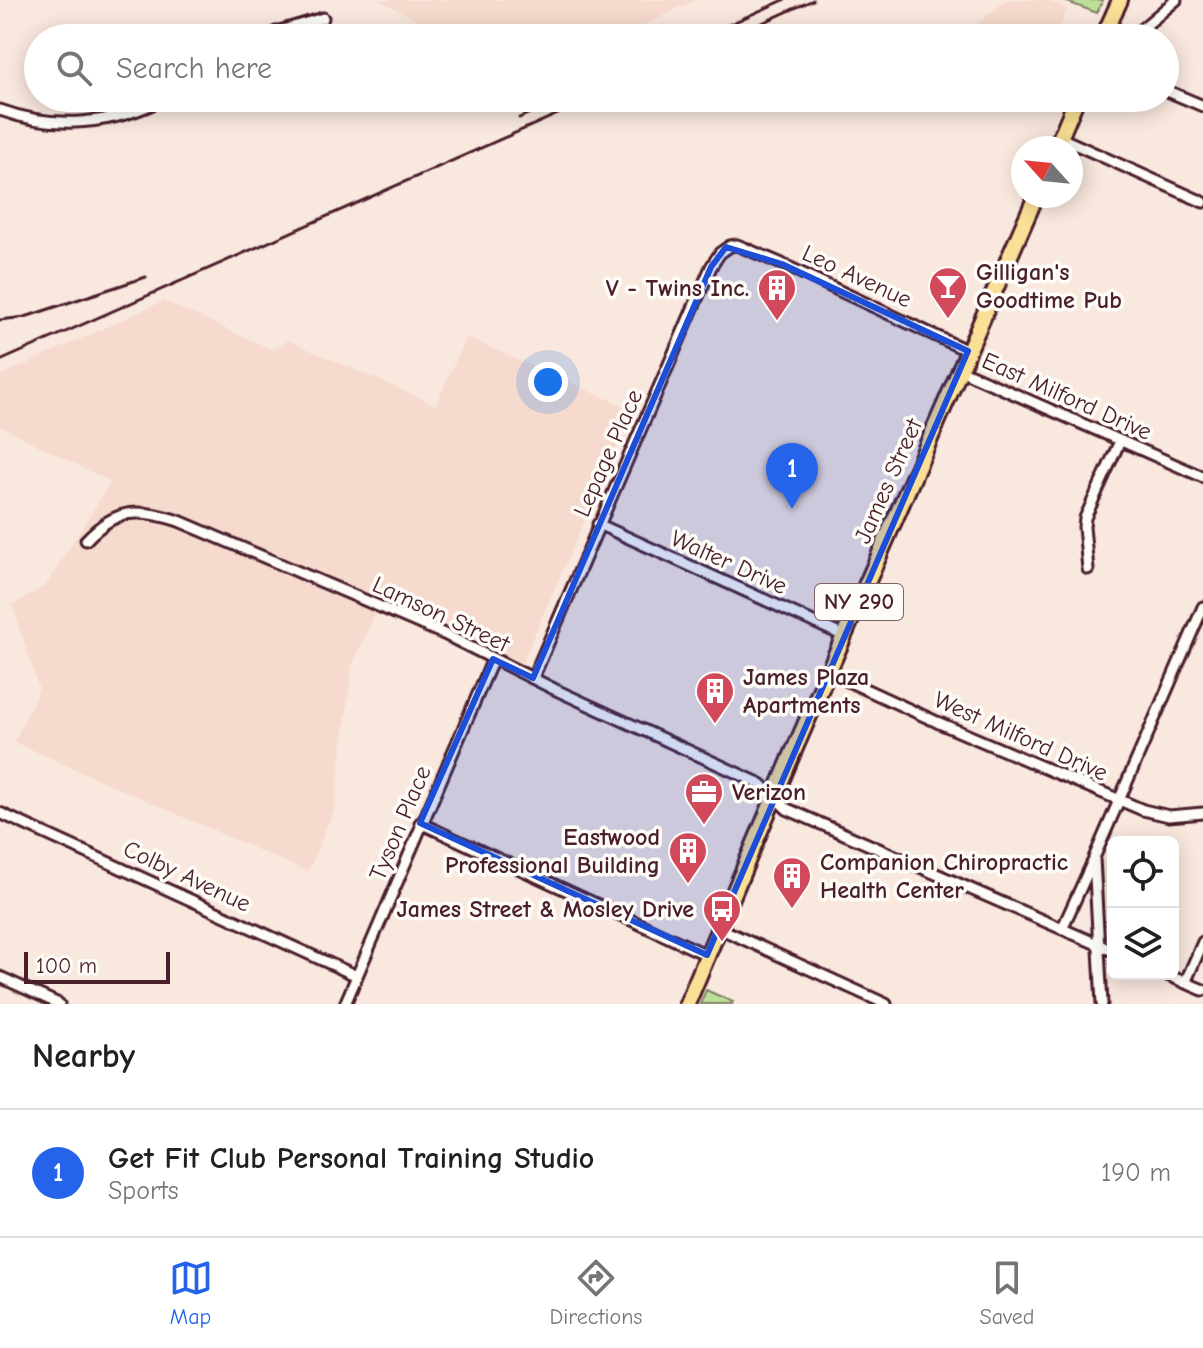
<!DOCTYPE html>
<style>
:root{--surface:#fff;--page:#f2f2f2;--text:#202124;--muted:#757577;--line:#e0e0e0;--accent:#2563eb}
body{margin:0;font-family:"Comic Neue",sans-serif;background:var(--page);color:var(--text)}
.controls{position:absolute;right:24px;bottom:24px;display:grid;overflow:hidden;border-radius:12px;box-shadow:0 4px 20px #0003}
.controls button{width:72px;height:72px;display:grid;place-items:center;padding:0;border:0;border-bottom:2px solid var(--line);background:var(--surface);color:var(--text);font:40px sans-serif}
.compass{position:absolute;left:1011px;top:136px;width:72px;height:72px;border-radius:50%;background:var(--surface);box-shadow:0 4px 20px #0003;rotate:297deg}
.scale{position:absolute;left:24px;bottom:20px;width:146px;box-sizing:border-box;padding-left:8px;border:4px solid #4a1f2b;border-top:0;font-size:22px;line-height:28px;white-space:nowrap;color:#4a1f2b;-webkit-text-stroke:6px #fdfcf7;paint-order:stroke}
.you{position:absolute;left:548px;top:382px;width:28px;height:28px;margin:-20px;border:6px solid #fff;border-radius:50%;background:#1a73e8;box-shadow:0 0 0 12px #1a73e833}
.badge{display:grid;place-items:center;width:52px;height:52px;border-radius:50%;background:var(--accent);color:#fff;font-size:26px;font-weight:700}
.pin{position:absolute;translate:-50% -66px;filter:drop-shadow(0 2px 4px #0008)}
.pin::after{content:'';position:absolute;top:42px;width:28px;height:24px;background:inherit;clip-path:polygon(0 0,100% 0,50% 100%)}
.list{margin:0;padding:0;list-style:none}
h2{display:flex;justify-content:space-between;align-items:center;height:104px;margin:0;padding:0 32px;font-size:34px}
h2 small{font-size:26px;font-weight:400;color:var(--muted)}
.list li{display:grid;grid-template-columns:52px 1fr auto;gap:24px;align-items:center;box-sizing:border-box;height:128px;padding:0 32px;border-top:2px solid var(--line)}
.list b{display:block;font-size:30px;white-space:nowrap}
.list p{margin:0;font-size:26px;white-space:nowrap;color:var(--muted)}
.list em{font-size:26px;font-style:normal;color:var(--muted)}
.icon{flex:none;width:44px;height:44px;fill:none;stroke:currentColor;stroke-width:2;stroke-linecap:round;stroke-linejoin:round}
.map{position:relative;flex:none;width:1203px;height:1004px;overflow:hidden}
.search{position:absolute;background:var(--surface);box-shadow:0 4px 20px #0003;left:24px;right:24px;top:24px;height:88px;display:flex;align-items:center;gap:20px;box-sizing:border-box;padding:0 28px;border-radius:44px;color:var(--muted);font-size:30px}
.sheet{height:232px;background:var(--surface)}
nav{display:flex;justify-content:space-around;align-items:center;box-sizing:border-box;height:112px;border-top:2px solid var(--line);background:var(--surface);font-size:22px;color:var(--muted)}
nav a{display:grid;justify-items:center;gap:4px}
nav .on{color:var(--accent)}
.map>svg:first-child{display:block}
</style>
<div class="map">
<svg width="1203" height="1004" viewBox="0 0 1203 1004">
<rect width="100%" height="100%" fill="#f9e8de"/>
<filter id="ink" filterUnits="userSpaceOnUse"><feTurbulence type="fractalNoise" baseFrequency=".0125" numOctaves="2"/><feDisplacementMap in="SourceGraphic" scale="16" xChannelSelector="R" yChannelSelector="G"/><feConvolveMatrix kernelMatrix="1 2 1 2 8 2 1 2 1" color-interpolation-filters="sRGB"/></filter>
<g filter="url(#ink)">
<!-- built -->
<path fill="#f6dacd" d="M379 0H695L618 38H453Z
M1006 0H1047L1067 9 1055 38H961Z
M163 301 274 350 287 340 436 405 466 337 633 410 521 665 379 604 352 666 335 807 308 872 14 742 39 689 12 605 46 585 111 482 0 426V376Z"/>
<!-- green -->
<path fill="#bcdf99" stroke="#837f62" stroke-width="2" d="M1062 0H1103L1097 13Z
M706 990 733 1002 732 1004H700Z"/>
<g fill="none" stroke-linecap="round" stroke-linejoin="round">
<defs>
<path id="minor" d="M267 38 276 32 323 18
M1131 38 1176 0
M1165 90 1203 106
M0 110C55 130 113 125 165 98
M1061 138 1203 202
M960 370 1203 477
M598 524 844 636
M86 540C116 508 139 508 179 521L444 634 556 690 761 784 787 809 1113 951
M1088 569 1084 527 1085 518 1120 441
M828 672 937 722 1143 810 1169 816 1203 813
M533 678 711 267 720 253 730 246 737 245 782 264 968 351
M0 813 357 976
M420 823 707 955
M719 928 886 1004
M1062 929 1092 863
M1165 974 1203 990
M0 977 59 1004
M1185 983 1203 942
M345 1004 493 659
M1102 1004 1094 858 1203 607"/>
<path id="primary" d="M1103 38 1120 0
M1056 148 1077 98
M687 1004 792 755 1036 196"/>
</defs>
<!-- minor casing -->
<use href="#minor" stroke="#4a1f2b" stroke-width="15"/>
<!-- primary casing -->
<use href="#primary" stroke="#4a1f2b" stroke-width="20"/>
<!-- minor -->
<use href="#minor" stroke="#fdfcf7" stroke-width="9"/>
<!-- primary -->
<use href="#primary" stroke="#f9e096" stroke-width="14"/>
<!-- rail -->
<path stroke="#4a1f2b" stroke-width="3" d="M699 38 784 0
M729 38 813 0
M519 118 564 98
M0 320 25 317 146 277
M0 361 594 98"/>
</g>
</g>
<!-- marked area -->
<path fill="#1d4ed8" fill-opacity="0.2" stroke="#1d4ed8" stroke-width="6" stroke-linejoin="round" d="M726 247 782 264 968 351 707 955 420 823 493 659 533 678 711 267Z"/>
<!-- icons -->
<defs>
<symbol id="bar-pin" viewBox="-11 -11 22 30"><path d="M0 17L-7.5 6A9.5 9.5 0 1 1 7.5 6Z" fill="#d1495b" stroke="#fdfcf7"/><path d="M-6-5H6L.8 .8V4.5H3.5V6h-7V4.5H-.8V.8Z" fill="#fff"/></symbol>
<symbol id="building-pin" viewBox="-11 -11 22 30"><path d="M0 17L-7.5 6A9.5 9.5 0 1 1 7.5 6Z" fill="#d1495b" stroke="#fdfcf7"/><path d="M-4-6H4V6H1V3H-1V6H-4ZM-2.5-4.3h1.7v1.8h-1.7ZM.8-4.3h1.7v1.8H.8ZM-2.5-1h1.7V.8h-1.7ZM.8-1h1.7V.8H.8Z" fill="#fff"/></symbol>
<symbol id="office-pin" viewBox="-11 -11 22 30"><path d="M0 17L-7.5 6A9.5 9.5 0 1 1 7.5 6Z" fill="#d1495b" stroke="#fdfcf7"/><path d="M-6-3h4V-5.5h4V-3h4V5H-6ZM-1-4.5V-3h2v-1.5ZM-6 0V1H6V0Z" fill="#fff"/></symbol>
<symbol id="bus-pin" viewBox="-11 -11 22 30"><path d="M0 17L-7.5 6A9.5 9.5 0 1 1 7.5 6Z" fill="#d1495b" stroke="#fdfcf7"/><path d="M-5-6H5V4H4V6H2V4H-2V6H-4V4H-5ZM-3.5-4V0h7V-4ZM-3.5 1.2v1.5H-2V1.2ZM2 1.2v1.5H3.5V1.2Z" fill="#fff"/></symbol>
</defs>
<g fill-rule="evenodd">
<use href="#bar-pin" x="926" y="264" width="44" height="60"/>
<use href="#building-pin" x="755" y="266" width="44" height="60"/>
<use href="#building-pin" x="693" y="669" width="44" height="60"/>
<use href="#office-pin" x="682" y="770" width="44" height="60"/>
<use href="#building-pin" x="666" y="829" width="44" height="60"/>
<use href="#building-pin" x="770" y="854" width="44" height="60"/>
<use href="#bus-pin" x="700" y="887" width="44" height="60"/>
</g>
<g text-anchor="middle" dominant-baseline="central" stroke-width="7" stroke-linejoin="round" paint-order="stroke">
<!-- shield labels -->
<rect fill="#fdfcf7" stroke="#806168" stroke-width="2" x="815" y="584" width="88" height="36" rx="6"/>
<g font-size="22" font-weight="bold" fill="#4a1f2b">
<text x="859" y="602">NY 290</text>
</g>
<!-- poi labels -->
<g font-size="24" font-weight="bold" fill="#4a1f2b" stroke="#fdfcf7" text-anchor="start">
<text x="976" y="272">Gilligan's<tspan x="976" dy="28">Goodtime Pub</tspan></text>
<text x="749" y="288" text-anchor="end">V - Twins Inc.</text>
<text x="743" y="677">James Plaza<tspan x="743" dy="28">Apartments</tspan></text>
<text x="732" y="792">Verizon</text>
<text x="660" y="837" text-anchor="end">Eastwood<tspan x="660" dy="28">Professional Building</tspan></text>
<text x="820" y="862">Companion Chiropractic<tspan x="820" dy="28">Health Center</tspan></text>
<text x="694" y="909" text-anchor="end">James Street &amp; Mosley Drive</text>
</g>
<!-- street labels -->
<g font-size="24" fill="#4a1f2b" stroke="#fdfcf7">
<text transform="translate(857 276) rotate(25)">Leo Avenue</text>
<text transform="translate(1067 396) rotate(24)">East Milford Drive</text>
<text transform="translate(608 453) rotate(-66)">Lepage Place</text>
<text transform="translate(888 481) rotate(-66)">James Street</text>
<text transform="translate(729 562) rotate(24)">Walter Drive</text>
<text transform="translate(441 614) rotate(25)">Lamson Street</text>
<text transform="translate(1021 736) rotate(24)">West Milford Drive</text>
<text transform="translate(400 823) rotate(-67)">Tyson Place</text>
<text transform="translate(187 876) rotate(25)">Colby Avenue</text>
</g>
</g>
</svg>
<div class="controls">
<button><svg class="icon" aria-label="locate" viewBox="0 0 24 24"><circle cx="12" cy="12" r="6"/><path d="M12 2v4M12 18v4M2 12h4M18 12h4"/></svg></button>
<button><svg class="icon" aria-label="layers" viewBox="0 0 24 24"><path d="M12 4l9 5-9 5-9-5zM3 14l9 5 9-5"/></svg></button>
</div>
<svg class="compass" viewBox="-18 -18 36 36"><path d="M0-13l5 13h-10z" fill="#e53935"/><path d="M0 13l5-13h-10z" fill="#757577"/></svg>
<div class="scale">100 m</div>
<div class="you"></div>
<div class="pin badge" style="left:792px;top:509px">1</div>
<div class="search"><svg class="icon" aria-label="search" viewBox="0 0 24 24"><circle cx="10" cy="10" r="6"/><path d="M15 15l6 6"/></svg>Search here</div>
</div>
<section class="sheet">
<h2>Nearby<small></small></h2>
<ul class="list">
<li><span class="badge">1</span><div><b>Get Fit Club Personal Training Studio</b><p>Sports</p></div><em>190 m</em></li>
</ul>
</section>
<nav>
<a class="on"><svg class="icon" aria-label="map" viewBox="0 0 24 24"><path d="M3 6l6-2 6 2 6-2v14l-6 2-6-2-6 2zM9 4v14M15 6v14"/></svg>Map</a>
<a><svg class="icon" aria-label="directions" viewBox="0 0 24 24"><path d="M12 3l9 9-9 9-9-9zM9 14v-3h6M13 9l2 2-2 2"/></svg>Directions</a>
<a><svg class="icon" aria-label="saved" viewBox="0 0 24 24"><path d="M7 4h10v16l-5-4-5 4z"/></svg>Saved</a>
</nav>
